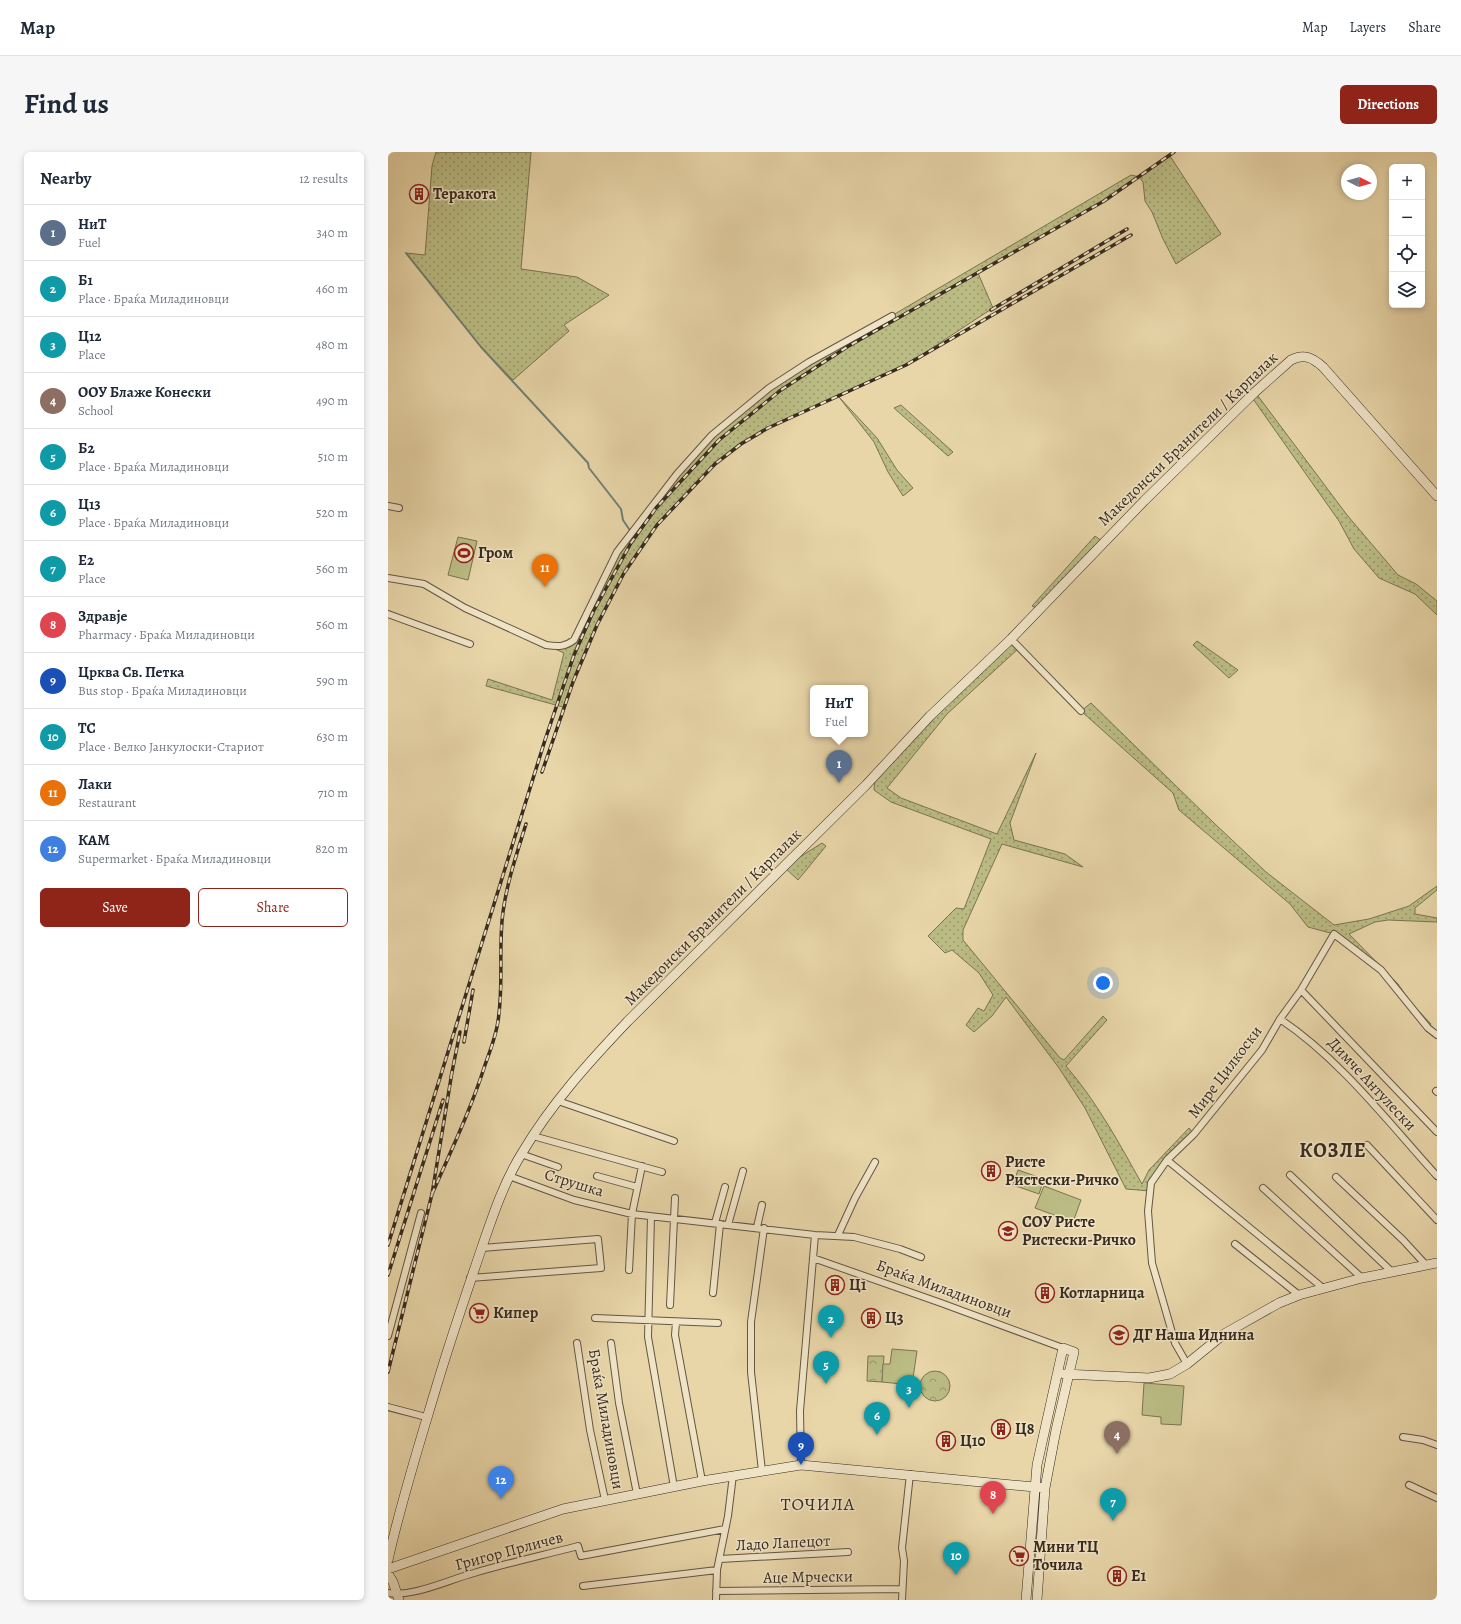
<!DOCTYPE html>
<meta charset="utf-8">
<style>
:root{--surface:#fff;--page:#f6f6f7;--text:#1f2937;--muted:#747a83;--line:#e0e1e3;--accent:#8f2418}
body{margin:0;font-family:Alegreya,serif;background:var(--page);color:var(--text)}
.controls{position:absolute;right:12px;top:12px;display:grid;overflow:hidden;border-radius:6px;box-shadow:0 2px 6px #0003}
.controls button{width:36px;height:36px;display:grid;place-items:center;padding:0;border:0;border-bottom:1px solid var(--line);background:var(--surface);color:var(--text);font:20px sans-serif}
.compass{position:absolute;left:953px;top:12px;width:36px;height:36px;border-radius:50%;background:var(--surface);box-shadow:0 2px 6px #0003;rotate:95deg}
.you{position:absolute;left:715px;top:831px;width:14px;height:14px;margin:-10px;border:3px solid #fff;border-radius:50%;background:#1a73e8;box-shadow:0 0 0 6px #1a73e833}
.badge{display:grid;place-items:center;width:26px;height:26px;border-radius:50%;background:var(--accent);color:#fff;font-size:13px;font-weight:700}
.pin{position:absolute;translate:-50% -33px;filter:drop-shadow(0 1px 2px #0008)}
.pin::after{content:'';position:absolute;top:21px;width:14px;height:12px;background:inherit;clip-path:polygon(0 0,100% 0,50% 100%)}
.popup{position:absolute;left:422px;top:533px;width:58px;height:52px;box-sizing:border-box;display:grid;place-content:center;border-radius:6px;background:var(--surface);filter:drop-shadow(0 1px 3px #0005);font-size:13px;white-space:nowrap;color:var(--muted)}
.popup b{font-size:15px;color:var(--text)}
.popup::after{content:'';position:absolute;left:50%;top:100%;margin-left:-8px;border:8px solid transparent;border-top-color:var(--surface)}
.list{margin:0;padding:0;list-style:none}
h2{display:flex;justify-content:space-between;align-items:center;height:52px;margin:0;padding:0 16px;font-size:17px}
h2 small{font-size:13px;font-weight:400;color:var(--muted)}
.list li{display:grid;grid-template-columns:26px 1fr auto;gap:12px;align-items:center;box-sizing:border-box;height:56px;padding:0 16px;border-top:1px solid var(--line)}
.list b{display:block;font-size:15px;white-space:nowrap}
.list p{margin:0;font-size:13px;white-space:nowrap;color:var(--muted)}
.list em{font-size:13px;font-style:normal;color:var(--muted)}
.actions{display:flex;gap:8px;padding:12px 16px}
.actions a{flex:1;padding:9px 0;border:1px solid var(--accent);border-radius:6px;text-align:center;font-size:14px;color:var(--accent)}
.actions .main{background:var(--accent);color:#fff}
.icon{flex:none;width:22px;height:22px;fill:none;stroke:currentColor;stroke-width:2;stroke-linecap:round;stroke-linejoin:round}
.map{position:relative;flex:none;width:1049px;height:1448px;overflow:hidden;border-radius:6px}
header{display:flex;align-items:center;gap:24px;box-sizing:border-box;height:56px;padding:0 20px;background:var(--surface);border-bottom:1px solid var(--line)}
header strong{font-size:19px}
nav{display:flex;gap:22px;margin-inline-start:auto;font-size:14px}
.intro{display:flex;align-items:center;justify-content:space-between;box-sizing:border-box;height:96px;padding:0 24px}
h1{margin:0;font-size:28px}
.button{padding:10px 18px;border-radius:6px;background:var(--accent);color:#fff;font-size:14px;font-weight:700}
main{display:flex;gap:24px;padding:0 24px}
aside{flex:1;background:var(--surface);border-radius:6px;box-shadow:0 2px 6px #0003}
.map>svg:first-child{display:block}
</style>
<header>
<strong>Map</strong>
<nav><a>Map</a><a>Layers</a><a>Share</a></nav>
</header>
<div class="intro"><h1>Find us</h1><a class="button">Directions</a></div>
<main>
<aside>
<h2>Nearby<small>12 results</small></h2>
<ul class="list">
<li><span class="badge" style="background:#5c6f8a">1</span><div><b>НиТ</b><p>Fuel</p></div><em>340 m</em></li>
<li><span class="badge" style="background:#0f9aa8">2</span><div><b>Б1</b><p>Place · Браќа Миладиновци</p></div><em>460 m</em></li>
<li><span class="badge" style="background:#0f9aa8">3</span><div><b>Ц12</b><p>Place</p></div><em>480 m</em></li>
<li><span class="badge" style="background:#8d6e63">4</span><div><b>ООУ Блаже Конески</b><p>School</p></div><em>490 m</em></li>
<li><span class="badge" style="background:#0f9aa8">5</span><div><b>Б2</b><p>Place · Браќа Миладиновци</p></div><em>510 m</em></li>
<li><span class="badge" style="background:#0f9aa8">6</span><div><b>Ц13</b><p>Place · Браќа Миладиновци</p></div><em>520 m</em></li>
<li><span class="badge" style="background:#0f9aa8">7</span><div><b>Е2</b><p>Place</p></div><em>560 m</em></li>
<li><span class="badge" style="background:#e0444e">8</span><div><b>Здравје</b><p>Pharmacy · Браќа Миладиновци</p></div><em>560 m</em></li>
<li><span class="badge" style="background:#1a4fb4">9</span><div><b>Црква Св. Петка</b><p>Bus stop · Браќа Миладиновци</p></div><em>590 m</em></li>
<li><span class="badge" style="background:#0f9aa8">10</span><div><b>ТС</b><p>Place · Велко Јанкулоски-Стариот</p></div><em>630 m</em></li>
<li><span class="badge" style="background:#e8710a">11</span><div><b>Лаки</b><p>Restaurant</p></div><em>710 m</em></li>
<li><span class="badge" style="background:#3f7fe0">12</span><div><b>КАМ</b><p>Supermarket · Браќа Миладиновци</p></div><em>820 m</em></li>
</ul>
<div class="actions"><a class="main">Save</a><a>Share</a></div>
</aside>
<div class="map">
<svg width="1049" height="1448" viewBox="0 0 1049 1448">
<defs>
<pattern id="grass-dots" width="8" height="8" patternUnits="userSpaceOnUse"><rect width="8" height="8" fill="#bbbc84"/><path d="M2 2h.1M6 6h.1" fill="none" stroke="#99996b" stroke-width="1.8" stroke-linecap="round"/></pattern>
<pattern id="park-crowns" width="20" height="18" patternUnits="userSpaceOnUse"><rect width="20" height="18" fill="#bbbc84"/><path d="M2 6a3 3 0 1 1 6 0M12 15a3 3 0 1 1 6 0" fill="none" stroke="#99996b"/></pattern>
</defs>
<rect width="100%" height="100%" fill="#e8d6a9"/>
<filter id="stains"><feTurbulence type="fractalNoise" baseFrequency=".005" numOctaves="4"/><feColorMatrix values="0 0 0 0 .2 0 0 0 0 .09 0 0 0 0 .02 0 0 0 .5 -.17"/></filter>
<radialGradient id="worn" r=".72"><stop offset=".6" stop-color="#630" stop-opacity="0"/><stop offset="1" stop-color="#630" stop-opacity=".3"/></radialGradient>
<!-- grass -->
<path fill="url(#grass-dots)" stroke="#7a7452" d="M48 0H143L133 117 189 125 221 143 176 173 181 179 125 228 93 195 18 101 37 103 44 14Z
M782 4 833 82 788 112 775 87 764 60 757 49 755 30 751 25 716 49 590 121 605 156 518 213 451 245 489 286 509 318 525 336 515 344 500 320 486 290 451 245C418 259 383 272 353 292 333 306 317 322 301 339 290 350 277 361 268 374 227 429 199 491 175 555L98 534 100 527 164 548 176 501 158 493 170 495 186 488 229 400 324 283 381 236 743 23 752 25Z
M867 240 959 363 1010 423 1028 432 1049 449V463L1027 442 991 426 966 397 951 369 863 244Z
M513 253 565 300 560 304 506 256Z
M707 384 715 390 650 457 644 454Z
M623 487 631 496 559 562 499 636 513 646 609 682 648 601 622 671 626 688 677 702 695 715 614 692 575 778V788L672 906 676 908 715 864 719 868 678 914C709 950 731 991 754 1032L761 1018 801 976 806 982 763 1031 762 1039 738 1037 697 956 671 916 618 845 604 864 586 880 578 873 590 856 596 859 605 843 591 821 564 798 557 801 540 784 568 756 576 757 603 687 503 650 486 638 487 624Z
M809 489 850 518 841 526 805 493Z
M703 551 826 671 878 720 946 773 981 767 1021 754 1049 734V738L1027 756V762L1049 766V770L1000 768 987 770 961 782 1010 832 1024 852 1043 872 1040 876 993 818 946 782 920 775 902 752 791 658 785 641 693 559Z
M434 691 438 694 410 728 396 715Z"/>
<!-- park -->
<path fill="url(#park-crowns)" stroke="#7a7452" d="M480 1204H496L494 1230 479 1229Z
M532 1234a15 15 0 1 1 30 0a15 15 0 1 1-30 0Z"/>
<!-- pitch -->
<path fill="#bbbc84" stroke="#7a7452" d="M70 385 89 389 80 428 60 423Z
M630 1018 656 1027 651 1042 625 1033Z
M656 1034 693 1048 685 1070 647 1056Z
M504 1197 529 1199 524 1233 494 1230 495 1212H502Z
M756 1231 796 1234 793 1273 773 1272V1265L754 1263Z"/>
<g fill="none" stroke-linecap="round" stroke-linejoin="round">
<!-- stream -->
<path stroke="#718072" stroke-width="2" d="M18 101 93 195 200 311 201 316 233 357 235 368 243 380"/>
<defs>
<path id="street" d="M0 354 11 356
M0 426 36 432 77 456 158 493C170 495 177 495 186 488L229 400 289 322 324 283 381 236 421 210 504 164
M0 462 82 492
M623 487 693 559
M913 838 1049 980
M892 867C953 908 1000 970 1049 1024
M1048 939 1049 940
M170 949 286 989
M145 984 274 1020
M979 993 1049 1068
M133 1002 170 1015
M779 1008 935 1136
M902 1023 1004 1120
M121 1024 186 1048 244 1062 427 1083 466 1085 512 1097 533 1105
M209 1024 249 1035
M948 1025 1015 1088 1038 1113
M875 1036 974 1126
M263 1065 260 1185 286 1335
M327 1071 337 1035
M340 1073 355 1019
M369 1075 374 1053
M450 1083 467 1046 487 1010
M847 1092 911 1143
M425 1106 553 1151 675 1196
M241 1118 244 1062 254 1014
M82 1126 213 1116 210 1087 94 1096
M325 1141 332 1072
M282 1153 287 1046
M207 1166 330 1171
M288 1170 287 1183 314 1329
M0 1184 33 1061
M189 1191 202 1278 217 1348
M223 1191 231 1251 249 1342
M799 1212 787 1191 764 1111 760 1059 763 1031 779 1008 806 982 874 898 892 867 913 838 946 782 993 818 1040 876 1049 883
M0 1255 38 1265
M1015 1285 1035 1288 1049 1293
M413 1313 412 1259 427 1083
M374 1319 363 1220V1170L376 1076
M1021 1333 1049 1346
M332 1407 460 1400
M195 1434 329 1418
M328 1439 513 1437
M0 1441C26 1445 60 1428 86 1421 120 1411 156 1403 190 1394L193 1404 337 1377
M328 1448 329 1418 340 1364 345 1323
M514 1448 516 1409 514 1396 522 1322"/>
<path id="secondary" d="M676 1222 761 1226 782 1222 799 1212 836 1182 891 1151 911 1143 974 1126 1049 1111
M0 1408C13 1350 31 1293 48 1236 62 1189 78 1142 94 1095 105 1063 116 1030 134 1001 163 952 201 910 240 869L478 633 542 564 623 487 756 349 867 240 903 208C916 201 925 206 935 215L1049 344
M0 1417 175 1357 314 1329 413 1313 657 1336
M0 1422 5 1430 11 1448
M638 1448 649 1313 675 1196 686 1200 668 1278 657 1336 649 1448"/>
</defs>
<!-- street casing -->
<use href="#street" stroke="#645642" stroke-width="8"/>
<!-- secondary casing -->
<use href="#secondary" stroke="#382b1f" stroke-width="10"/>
<!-- street -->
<use href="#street" stroke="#f0e4c7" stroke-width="6"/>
<!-- secondary -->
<use href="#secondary" stroke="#f0e4c7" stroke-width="9"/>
<defs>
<path id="rail" d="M603 158 739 77
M154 620 185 530 209 473 236 421 269 373 327 312 353 292 380 276 518 213 743 83
M76 890 85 838
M63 925 72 880
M44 1042C63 999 83 957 97 913 102 899 108 884 110 869 116 833 110 796 115 760 119 730 129 701 138 672
M0 1093 157 588 186 503 205 460 227 420 243 391 268 356 331 288 393 238 459 195 716 49 786 0
M0 1123 55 948
M0 1220 44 1042 64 920"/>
</defs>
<!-- rail casing -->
<use href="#rail" stroke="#382b1f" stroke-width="3.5"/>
<!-- rail -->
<use href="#rail" stroke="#f0e4c7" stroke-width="2" stroke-dasharray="6" stroke-linecap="butt"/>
</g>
<!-- icons -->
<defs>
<symbol id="building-ring" viewBox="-11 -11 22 22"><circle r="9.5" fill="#f0e4c7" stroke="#8f2418" stroke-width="1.5"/><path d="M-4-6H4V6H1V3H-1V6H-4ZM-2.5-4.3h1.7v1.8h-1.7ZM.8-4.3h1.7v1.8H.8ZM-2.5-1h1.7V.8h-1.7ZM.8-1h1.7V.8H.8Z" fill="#8f2418"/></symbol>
<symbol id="stadium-ring" viewBox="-11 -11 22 22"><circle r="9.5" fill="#f0e4c7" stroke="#8f2418" stroke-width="1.5"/><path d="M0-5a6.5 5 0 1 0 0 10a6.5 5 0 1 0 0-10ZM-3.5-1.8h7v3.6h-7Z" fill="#8f2418"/></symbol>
<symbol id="school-ring" viewBox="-11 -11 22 22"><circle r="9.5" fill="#f0e4c7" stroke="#8f2418" stroke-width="1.5"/><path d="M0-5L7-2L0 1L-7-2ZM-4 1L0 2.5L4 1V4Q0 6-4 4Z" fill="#8f2418"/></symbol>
<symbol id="supermarket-ring" viewBox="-11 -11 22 22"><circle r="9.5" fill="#f0e4c7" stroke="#8f2418" stroke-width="1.5"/><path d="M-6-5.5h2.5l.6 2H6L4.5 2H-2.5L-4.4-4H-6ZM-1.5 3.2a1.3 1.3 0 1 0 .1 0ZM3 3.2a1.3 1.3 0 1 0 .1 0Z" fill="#8f2418"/></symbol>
</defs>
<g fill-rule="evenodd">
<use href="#building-ring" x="20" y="31" width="22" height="22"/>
<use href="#stadium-ring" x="65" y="390" width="22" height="22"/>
<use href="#building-ring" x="592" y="1008" width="22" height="22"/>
<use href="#school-ring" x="609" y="1068" width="22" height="22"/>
<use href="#building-ring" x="436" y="1122" width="22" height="22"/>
<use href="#building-ring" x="646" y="1130" width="22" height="22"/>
<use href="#supermarket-ring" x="80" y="1150" width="22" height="22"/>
<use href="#building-ring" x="472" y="1155" width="22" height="22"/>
<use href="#school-ring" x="720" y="1172" width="22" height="22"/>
<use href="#building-ring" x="602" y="1266" width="22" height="22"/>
<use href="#building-ring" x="547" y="1278" width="22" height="22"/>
<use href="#supermarket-ring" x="620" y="1393" width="22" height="22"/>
<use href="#building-ring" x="718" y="1413" width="22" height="22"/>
</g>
<g text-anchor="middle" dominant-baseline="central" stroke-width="3" stroke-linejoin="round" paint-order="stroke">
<!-- poi labels -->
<g font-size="16" font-weight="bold" fill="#382b1f" stroke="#f0e4c7" text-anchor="start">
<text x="45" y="42">Теракота</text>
<text x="90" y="401">Гром</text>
<text x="617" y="1010">Ристе<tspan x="617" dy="18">Ристески-Ричко</tspan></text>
<text x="634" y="1070">СОУ Ристе<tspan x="634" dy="18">Ристески-Ричко</tspan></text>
<text x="461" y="1133">Ц1</text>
<text x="671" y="1141">Котларница</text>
<text x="105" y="1161">Кипер</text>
<text x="497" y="1166">Ц3</text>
<text x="745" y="1183">ДГ Наша Иднина</text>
<text x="627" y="1277">Ц8</text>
<text x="572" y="1289">Ц10</text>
<text x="645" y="1395">Мини ТЦ<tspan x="645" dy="18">Точила</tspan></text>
<text x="743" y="1424">Е1</text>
</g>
<!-- street labels -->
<g font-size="16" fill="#382b1f" stroke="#f0e4c7">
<text transform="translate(800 287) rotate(-44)">Македонски Бранители / Карпалак</text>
<text transform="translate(325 765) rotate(-45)">Македонски Бранители / Карпалак</text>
<text transform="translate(837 920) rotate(-53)">Мире Цилкоски</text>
<text transform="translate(984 932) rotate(47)">Димче Антулески</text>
<text transform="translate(186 1031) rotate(17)">Струшка</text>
<text transform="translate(556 1137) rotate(20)">Браќа Миладиновци</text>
<text transform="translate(218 1267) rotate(80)">Браќа Миладиновци</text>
<text transform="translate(395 1391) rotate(-3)">Ладо Лапецот</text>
<text transform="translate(121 1399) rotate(-15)">Григор Прличев</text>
<text transform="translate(420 1425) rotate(-1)">Аце Мрчески</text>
</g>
<!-- quarter labels -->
<g font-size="18" letter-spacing="1" fill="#382b1f" stroke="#f0e4c7">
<text x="430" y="1352">ТОЧИЛА</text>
</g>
<!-- district labels -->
<g font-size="20" font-weight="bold" letter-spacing="1" fill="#382b1f" stroke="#f0e4c7">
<text x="945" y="998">КОЗЛЕ</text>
</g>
</g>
<rect width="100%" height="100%" filter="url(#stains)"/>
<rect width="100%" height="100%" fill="url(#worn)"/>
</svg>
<div class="controls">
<button>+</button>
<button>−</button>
<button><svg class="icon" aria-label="locate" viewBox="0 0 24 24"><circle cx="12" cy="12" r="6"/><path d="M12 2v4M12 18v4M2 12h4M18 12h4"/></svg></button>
<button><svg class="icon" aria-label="layers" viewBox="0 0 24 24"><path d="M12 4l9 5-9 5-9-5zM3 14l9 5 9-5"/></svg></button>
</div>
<svg class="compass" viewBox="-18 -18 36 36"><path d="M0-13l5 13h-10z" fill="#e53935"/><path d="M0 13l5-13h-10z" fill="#747a83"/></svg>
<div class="you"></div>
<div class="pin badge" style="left:451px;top:631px;background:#5c6f8a">1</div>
<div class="popup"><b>НиТ</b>Fuel</div>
<div class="pin badge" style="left:443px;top:1186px;background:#0f9aa8">2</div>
<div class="pin badge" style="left:521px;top:1256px;background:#0f9aa8">3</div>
<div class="pin badge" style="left:729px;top:1302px;background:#8d6e63">4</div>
<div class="pin badge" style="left:438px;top:1232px;background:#0f9aa8">5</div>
<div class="pin badge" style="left:489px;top:1283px;background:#0f9aa8">6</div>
<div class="pin badge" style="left:725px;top:1369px;background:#0f9aa8">7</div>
<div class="pin badge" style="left:605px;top:1362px;background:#e0444e">8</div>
<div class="pin badge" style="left:413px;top:1313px;background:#1a4fb4">9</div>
<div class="pin badge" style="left:568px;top:1423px;background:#0f9aa8">10</div>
<div class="pin badge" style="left:157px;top:435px;background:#e8710a">11</div>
<div class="pin badge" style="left:113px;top:1347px;background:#3f7fe0">12</div>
</div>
</main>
